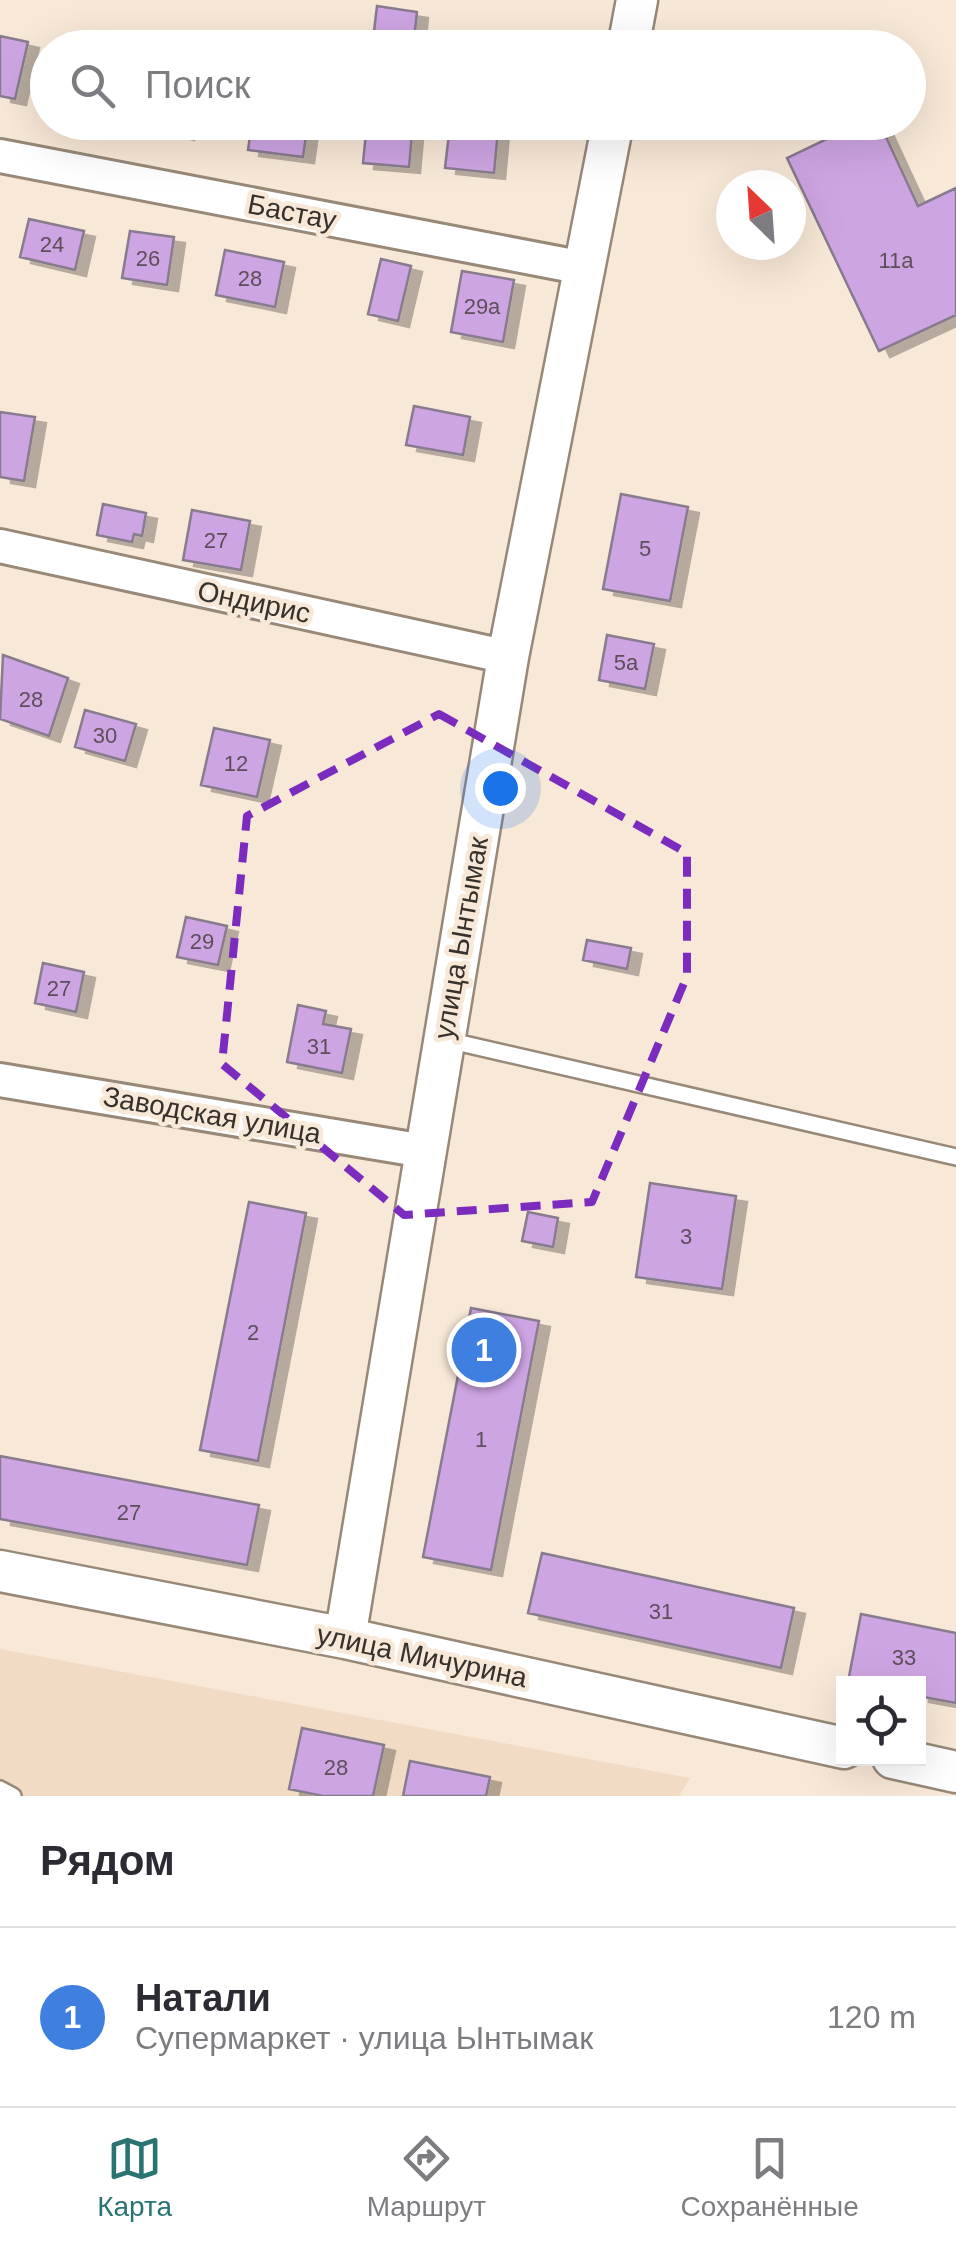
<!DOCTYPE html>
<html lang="ru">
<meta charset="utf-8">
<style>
:root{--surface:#fff;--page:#f2f2f3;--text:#2b2b33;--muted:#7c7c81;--line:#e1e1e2;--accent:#297473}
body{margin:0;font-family:Arial,sans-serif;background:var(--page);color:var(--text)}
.controls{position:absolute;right:30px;bottom:30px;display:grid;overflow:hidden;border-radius:0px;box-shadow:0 10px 40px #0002}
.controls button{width:90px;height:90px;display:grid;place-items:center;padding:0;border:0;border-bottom:2px solid var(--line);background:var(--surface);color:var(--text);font:50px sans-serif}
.compass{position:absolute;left:716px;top:170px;width:90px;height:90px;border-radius:50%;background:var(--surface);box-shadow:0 10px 40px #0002;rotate:335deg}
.you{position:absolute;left:500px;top:788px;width:35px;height:35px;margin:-25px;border:8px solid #fff;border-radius:50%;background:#1a73e8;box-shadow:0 0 0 15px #1a73e833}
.badge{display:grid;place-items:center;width:65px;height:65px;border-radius:50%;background:var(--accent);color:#fff;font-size:32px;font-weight:700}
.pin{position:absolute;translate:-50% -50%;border:5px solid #fff;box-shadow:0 2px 10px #0006}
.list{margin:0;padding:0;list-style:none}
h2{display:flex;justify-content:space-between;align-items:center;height:130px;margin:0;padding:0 40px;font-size:42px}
h2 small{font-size:32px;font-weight:400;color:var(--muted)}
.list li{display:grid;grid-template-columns:65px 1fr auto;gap:30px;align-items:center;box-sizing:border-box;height:180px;padding:0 40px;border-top:2px solid var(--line)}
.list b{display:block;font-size:38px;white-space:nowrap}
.list p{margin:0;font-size:32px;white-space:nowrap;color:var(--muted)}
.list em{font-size:32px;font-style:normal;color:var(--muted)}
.icon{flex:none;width:55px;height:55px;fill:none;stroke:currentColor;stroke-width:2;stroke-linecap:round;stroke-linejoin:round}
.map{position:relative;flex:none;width:956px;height:1796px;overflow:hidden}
.search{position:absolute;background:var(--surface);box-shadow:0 10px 40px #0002;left:30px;right:30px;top:30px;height:110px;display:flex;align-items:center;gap:25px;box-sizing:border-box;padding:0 35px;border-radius:55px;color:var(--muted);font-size:38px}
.sheet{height:310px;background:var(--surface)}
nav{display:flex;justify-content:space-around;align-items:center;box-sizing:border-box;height:140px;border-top:2px solid var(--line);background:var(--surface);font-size:28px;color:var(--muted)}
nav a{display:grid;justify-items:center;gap:5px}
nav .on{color:var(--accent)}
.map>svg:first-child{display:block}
</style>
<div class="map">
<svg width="956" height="1796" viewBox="0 0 956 1796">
<defs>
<filter id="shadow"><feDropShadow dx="11" dy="6" stdDeviation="0" flood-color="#0004"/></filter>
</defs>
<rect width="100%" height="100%" fill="#f8e8d7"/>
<!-- built -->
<path fill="#f1dbc4" d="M0 1649 690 1778 679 1796H0Z"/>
<!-- building -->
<path fill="#cea5e3" stroke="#877c8d" stroke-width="2.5" filter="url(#shadow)" d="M377 6 417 12 413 48H372Z
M0 36 28 42 15 99 0 96Z
M140 122H185L183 134Z
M252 122H308L303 157 248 150Z
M367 122H413L409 167 363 163Z
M862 122H879L918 206 956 188V315L879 351 787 158Z
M450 125 498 130 494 173 445 168Z
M29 219 84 231 75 270 20 257Z
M130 231 174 237 167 285 122 278Z
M225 250 284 262 275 307 216 295Z
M381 259 411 266 398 321 368 314Z
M462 271 514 280 503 342 451 332Z
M414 406 470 417 463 455 406 445Z
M0 412 35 417 24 481 0 477Z
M621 494 688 507 670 601 603 589Z
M103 504 146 513 142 536 134 534 132 542 97 535Z
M192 510 250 521 241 570 183 560Z
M607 635 654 644 645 689 599 680Z
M3 655 68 678 49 736 0 719Z
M85 710 136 724 125 761 75 747Z
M214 728 270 740 257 797 201 785Z
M186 917 227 926 218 965 177 957Z
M587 940 631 948 627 969 583 960Z
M43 963 84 972 76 1012 35 1003Z
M298 1005 326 1011 323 1024 351 1029 342 1073 287 1062Z
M650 1183 736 1196 722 1289 636 1277Z
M249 1202 306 1213 258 1461 200 1450Z
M528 1212 558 1218 553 1247 522 1241Z
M471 1308 539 1321 491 1570 423 1557Z
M0 1456 259 1505 247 1565 0 1519Z
M542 1553 794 1608 781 1668 528 1613Z
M861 1614 956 1633V1703L918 1696V1684L848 1682Z
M302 1728 384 1745 373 1796H323L289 1789Z
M410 1761 490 1777 486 1796H403Z"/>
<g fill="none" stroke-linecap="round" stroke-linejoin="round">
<defs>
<path id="service" d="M447 1040 956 1157
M0 1789 13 1796"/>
<path id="minor" d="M0 156 584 268
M0 546 508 657
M0 1080 424 1151"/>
<path id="tertiary" d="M628 48 637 0
M0 1571 345 1638 844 1748
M345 1638 508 657 613 122
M893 1758 956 1772"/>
</defs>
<!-- service casing -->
<use href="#service" stroke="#978878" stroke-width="20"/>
<!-- minor casing -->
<use href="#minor" stroke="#978878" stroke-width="38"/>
<!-- tertiary casing -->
<use href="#tertiary" stroke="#978878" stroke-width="45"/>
<!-- service -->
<use href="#service" stroke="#fff" stroke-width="15"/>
<!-- minor -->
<use href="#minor" stroke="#fff" stroke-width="32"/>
<!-- tertiary -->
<use href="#tertiary" stroke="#fff" stroke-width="40"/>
</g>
<!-- marked area -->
<path fill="none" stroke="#7b2cbf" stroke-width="8" stroke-dasharray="20 12" stroke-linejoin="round" d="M439 714 687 853V976L592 1202 404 1215 222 1064 247 816Z"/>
<g text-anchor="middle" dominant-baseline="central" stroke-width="9" stroke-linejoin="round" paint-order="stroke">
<!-- number labels -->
<g font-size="22" fill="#5e4e59">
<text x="52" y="244">24</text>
<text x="148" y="258">26</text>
<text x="896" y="260">11а</text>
<text x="250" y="278">28</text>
<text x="482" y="306">29а</text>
<text x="216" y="540">27</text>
<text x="645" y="548">5</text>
<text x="626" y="662">5а</text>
<text x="31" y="699">28</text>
<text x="105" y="735">30</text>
<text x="236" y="763">12</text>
<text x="202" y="941">29</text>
<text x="59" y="988">27</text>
<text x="319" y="1046">31</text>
<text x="686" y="1236">3</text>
<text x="253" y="1332">2</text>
<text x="481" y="1439">1</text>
<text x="129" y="1512">27</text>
<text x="661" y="1611">31</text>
<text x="904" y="1657">33</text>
<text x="336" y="1767">28</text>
</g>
<!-- street labels -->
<g font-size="28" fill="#38312b" stroke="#f8e8d7">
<text transform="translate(292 212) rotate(11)">Бастау</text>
<text transform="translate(254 602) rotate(12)">Ондирис</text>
<text transform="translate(461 938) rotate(-80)">улица Ынтымак</text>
<text transform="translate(212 1115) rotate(10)">Заводская улица</text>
<text transform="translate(422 1656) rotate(12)">улица Мичурина</text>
</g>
</g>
</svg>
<div class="controls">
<button><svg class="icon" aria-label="locate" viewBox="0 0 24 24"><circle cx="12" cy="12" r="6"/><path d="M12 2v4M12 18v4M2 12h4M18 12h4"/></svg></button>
</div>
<svg class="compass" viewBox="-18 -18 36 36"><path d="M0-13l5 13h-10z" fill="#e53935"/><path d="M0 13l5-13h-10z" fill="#7c7c81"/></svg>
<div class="you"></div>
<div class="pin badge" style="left:484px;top:1350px;background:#3f7fe0">1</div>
<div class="search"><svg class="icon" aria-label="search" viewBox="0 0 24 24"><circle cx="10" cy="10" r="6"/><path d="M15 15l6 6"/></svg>Поиск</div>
</div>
<section class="sheet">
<h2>Рядом<small></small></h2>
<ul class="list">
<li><span class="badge" style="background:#3f7fe0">1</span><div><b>Натали</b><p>Супермаркет · улица Ынтымак</p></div><em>120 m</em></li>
</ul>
</section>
<nav>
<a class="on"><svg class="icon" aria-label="map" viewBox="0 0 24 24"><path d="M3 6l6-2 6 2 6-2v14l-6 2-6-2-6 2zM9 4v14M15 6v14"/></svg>Карта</a>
<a><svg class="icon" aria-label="directions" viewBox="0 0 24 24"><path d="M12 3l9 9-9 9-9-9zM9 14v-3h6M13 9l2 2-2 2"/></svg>Маршрут</a>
<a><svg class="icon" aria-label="saved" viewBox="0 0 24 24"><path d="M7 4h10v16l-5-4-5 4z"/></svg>Сохранённые</a>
</nav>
